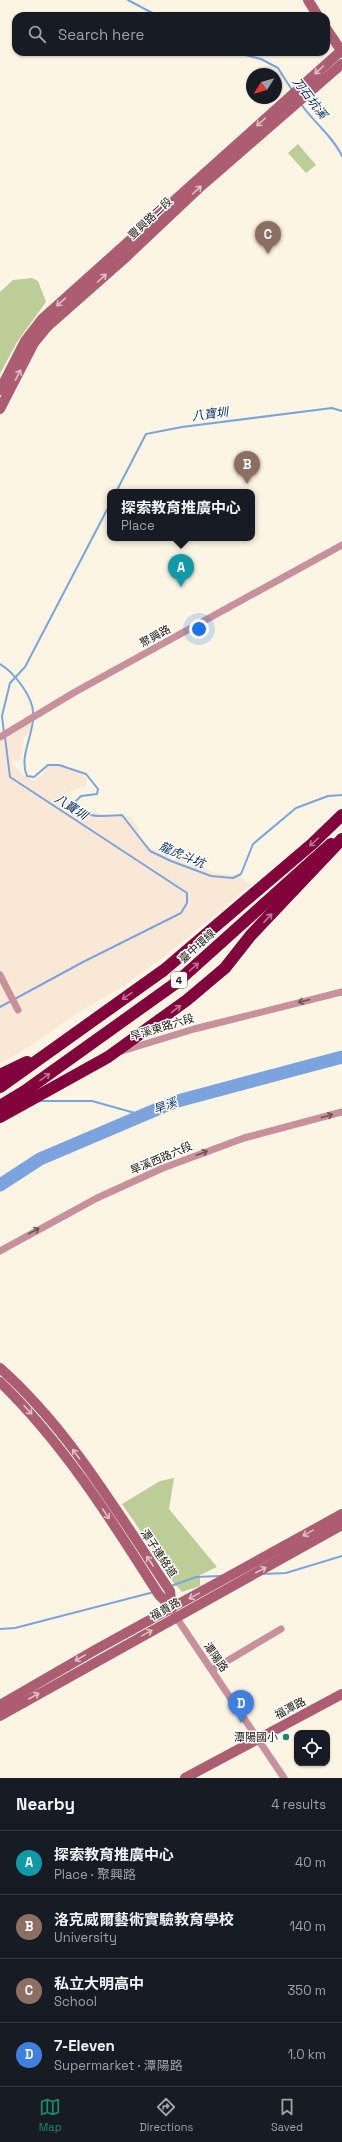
<!DOCTYPE html>
<meta charset="utf-8">
<style>
:root{--surface:#171b24;--page:#242831;--text:#f1f3f6;--muted:#9ea1a6;--line:#363941;--accent:#1b8967}
body{margin:0;font-family:"Space Grotesk","Noto Sans TC",sans-serif;background:var(--page);color:var(--text)}
.controls{position:absolute;right:12px;bottom:12px;display:grid;overflow:hidden;border-radius:8px;box-shadow:0 1px 3px #0004}
.controls button{width:36px;height:36px;display:grid;place-items:center;padding:0;border:0;border-bottom:1px solid var(--line);background:var(--surface);color:var(--text);font:20px sans-serif}
.compass{position:absolute;left:246px;top:68px;width:36px;height:36px;border-radius:50%;background:var(--surface);box-shadow:0 1px 3px #0004;rotate:233deg}
.you{position:absolute;left:199px;top:629px;width:14px;height:14px;margin:-10px;border:3px solid #fff;border-radius:50%;background:#1a73e8;box-shadow:0 0 0 6px #1a73e833}
.badge{display:grid;place-items:center;width:26px;height:26px;border-radius:50%;background:var(--accent);color:#fff;font-size:13px;font-weight:700}
.pin{position:absolute;translate:-50% -33px;filter:drop-shadow(0 1px 2px #0008)}
.pin::after{content:'';position:absolute;top:21px;width:14px;height:12px;background:inherit;clip-path:polygon(0 0,100% 0,50% 100%)}
.popup{position:absolute;left:107px;top:489px;width:148px;height:52px;box-sizing:border-box;display:grid;place-content:center;border-radius:8px;background:var(--surface);filter:drop-shadow(0 1px 3px #0005);font-size:13px;white-space:nowrap;color:var(--muted)}
.popup b{font-size:15px;color:var(--text)}
.popup::after{content:'';position:absolute;left:50%;top:100%;margin-left:-8px;border:8px solid transparent;border-top-color:var(--surface)}
.list{margin:0;padding:0;list-style:none}
h2{display:flex;justify-content:space-between;align-items:center;height:52px;margin:0;padding:0 16px;font-size:17px}
h2 small{font-size:13px;font-weight:400;color:var(--muted)}
.list li{display:grid;grid-template-columns:26px 1fr auto;gap:12px;align-items:center;box-sizing:border-box;height:64px;padding:0 16px;border-top:1px solid var(--line)}
.list b{display:block;font-size:15px;white-space:nowrap}
.list p{margin:0;font-size:13px;white-space:nowrap;color:var(--muted)}
.list em{font-size:13px;font-style:normal;color:var(--muted)}
.icon{flex:none;width:22px;height:22px;fill:none;stroke:currentColor;stroke-width:2;stroke-linecap:round;stroke-linejoin:round}
.map{position:relative;flex:none;width:342px;height:1778px;overflow:hidden}
.search{position:absolute;background:var(--surface);box-shadow:0 1px 3px #0004;left:12px;right:12px;top:12px;height:44px;display:flex;align-items:center;gap:10px;box-sizing:border-box;padding:0 14px;border-radius:12px;color:var(--muted);font-size:15px}
.sheet{height:308px;background:var(--surface)}
nav{display:flex;justify-content:space-around;align-items:center;box-sizing:border-box;height:56px;border-top:1px solid var(--line);background:var(--surface);font-size:11px;color:var(--muted)}
nav a{display:grid;justify-items:center;gap:2px}
nav .on{color:var(--accent)}
.map>svg:first-child{display:block}
</style>
<div class="map">
<svg width="342" height="1778" viewBox="0 0 342 1778">
<rect width="100%" height="100%" fill="#fdf5e4"/>
<!-- industrial -->
<path fill="#fae8d7" d="M28 719 33 726 24 738 21 760 11 762 25 777 27 776 32 781 42 775 48 766 63 765 87 778 86 786 69 792 68 795 87 810 108 816H129L139 828 138 838 154 850H161L174 860 180 855 217 874 230 875 237 874 251 885 165 956 122 987 79 1012 29 1047 0 1064V733Z"/>
<!-- green -->
<path fill="#bdcd98" d="M298 144 316 165 306 173 288 153Z
M32 278 38 281 46 302 17 342 0 374V292L13 280Z
M174 1478 169 1509 217 1567 200 1575V1586L182 1592 173 1582 168 1571 122 1504 160 1481Z"/>
<g fill="none" stroke-linecap="round" stroke-linejoin="round">
<!-- stream -->
<path stroke="#7ba4de" stroke-width="2" d="M128 0 158 16
M234 52 261 59 278 68 292 90
M301 104C314 123 332 135 342 156
M116 492 146 434 182 427 332 408 342 411
M0 664C14 672 34 698 33 714
M33 719C32 738 19 758 27 776L34 777 48 765H59L86 774 98 789 97 794 81 796 74 803C87 820 102 816 122 815L150 851 171 861 211 876 233 878 241 874 253 844 296 808 328 796 342 795
M4 733 2 716 10 683 25 667 110 504
M0 1007 83 962 181 913 187 903V893L10 777 5 737
M39 1101H92L142 1115
M262 1574 286 1573 342 1556
M171 1586 196 1577 220 1576
M0 1629 15 1628 154 1592"/>
<!-- river -->
<path stroke="#7ba4de" stroke-width="13" d="M0 1185 40 1159 174 1102 342 1057"/>
<!-- street -->
<path stroke="#c8909d" stroke-width="7" d="M0 737 75 692 342 545
M0 975 18 1010
M122 1051 194 1029 342 992
M0 1251 97 1198 163 1168 244 1138 342 1112
M174 1614 284 1778
M212 1670 281 1629"/>
<!-- secondary -->
<path stroke="#ad5d72" stroke-width="10" d="M308 0 318 16
M326 28 342 52
M0 390 25 341 42 319 342 50
M0 409 34 343 47 327 124 259 198 189 342 64
M0 1368C70 1430 118 1514 170 1591L172 1608
M0 1382C64 1444 112 1521 159 1595L172 1608
M0 1705 95 1650 342 1514
M0 1716 342 1525
M185 1778 342 1694"/>
<!-- highway -->
<path stroke="#82023c" stroke-width="12" d="M0 1075 27 1062
M0 1087 164 970 312 844 342 815
M0 1106 25 1091 176 983 331 844"/>
<!-- highway-bridge -->
<path stroke="#82023c" stroke-width="12" d="M0 1117 108 1057 187 1000 225 968 251 935 342 839"/>
</g>
<!-- one-way arrows -->
<defs><path id="oneway-shaft" d="M-6 0H5M1.5-3L5.5 0L1.5 3" fill="none" stroke-width="1.6" stroke-linecap="round" stroke-linejoin="round"/></defs>
<g stroke="#debec7">
<use href="#oneway-shaft" transform="translate(319 70) rotate(138)"/>
<use href="#oneway-shaft" transform="translate(261 122) rotate(138)"/>
<use href="#oneway-shaft" transform="translate(197 190) rotate(-42)"/>
<use href="#oneway-shaft" transform="translate(102 278) rotate(-42)"/>
<use href="#oneway-shaft" transform="translate(61 302) rotate(138)"/>
<use href="#oneway-shaft" transform="translate(18 375) rotate(-63)"/>
<use href="#oneway-shaft" transform="translate(28 1410) rotate(48)"/>
<use href="#oneway-shaft" transform="translate(76 1454) rotate(-127)"/>
<use href="#oneway-shaft" transform="translate(106 1514) rotate(56)"/>
<use href="#oneway-shaft" transform="translate(308 1533) rotate(151)"/>
<use href="#oneway-shaft" transform="translate(150 1561) rotate(-124)"/>
<use href="#oneway-shaft" transform="translate(261 1570) rotate(-28)"/>
<use href="#oneway-shaft" transform="translate(194 1596) rotate(151)"/>
<use href="#oneway-shaft" transform="translate(147 1633) rotate(-29)"/>
<use href="#oneway-shaft" transform="translate(80 1658) rotate(150)"/>
<use href="#oneway-shaft" transform="translate(34 1696) rotate(-30)"/>
</g>
<g stroke="#ba7494">
<use href="#oneway-shaft" transform="translate(314 842) rotate(138)"/>
<use href="#oneway-shaft" transform="translate(268 918) rotate(-47)"/>
<use href="#oneway-shaft" transform="translate(194 967) rotate(-42)"/>
<use href="#oneway-shaft" transform="translate(127 996) rotate(145)"/>
<use href="#oneway-shaft" transform="translate(176 1009) rotate(-37)"/>
<use href="#oneway-shaft" transform="translate(45 1077) rotate(-35)"/>
</g>
<g stroke="#705254">
<use href="#oneway-shaft" transform="translate(304 1001) rotate(166)"/>
<use href="#oneway-shaft" transform="translate(327 1116) rotate(-15)"/>
<use href="#oneway-shaft" transform="translate(202 1153) rotate(-21)"/>
<use href="#oneway-shaft" transform="translate(34 1231) rotate(-28)"/>
</g>
<!-- markers -->
<circle fill="#1b8967" stroke="#fff" stroke-width="1.5" cx="286" cy="1737" r="4"/>
<g text-anchor="middle" dominant-baseline="central" stroke-width="3" stroke-linejoin="round" paint-order="stroke">
<!-- shield labels -->
<rect fill="#fff" stroke="#5e5a54" stroke-width="1" x="171" y="972" width="16" height="16" rx="3"/>
<g font-size="10" font-weight="bold" fill="#19140b">
<text x="179" y="980">4</text>
</g>
<!-- street labels -->
<g font-size="11" fill="#19140b" stroke="#fff">
<text transform="translate(150 218) rotate(-43)">豐興路二段</text>
<text transform="translate(155 636) rotate(-29)">聚興路</text>
<text transform="translate(197 946) rotate(-42)">臺中環線</text>
<text transform="translate(162 1027) rotate(-17)">旱溪東路六段</text>
<text transform="translate(161 1158) rotate(-23)">旱溪西路六段</text>
<text transform="translate(159 1553) rotate(56)">潭子連絡道</text>
<text transform="translate(165 1609) rotate(-29)">福貴路</text>
<text transform="translate(216 1657) rotate(55)">潭陽路</text>
<text transform="translate(290 1708) rotate(-28)">福潭路</text>
</g>
<!-- poi labels -->
<g font-size="11" fill="#19140b" stroke="#fff" text-anchor="end">
<text x="278" y="1737">潭陽國小</text>
</g>
<!-- water labels -->
<g font-size="12" font-style="italic" fill="#00275a" stroke="#fff">
<text transform="translate(310 98) rotate(53)">刀石坑溪</text>
<text transform="translate(210 414) rotate(-7)">八寶圳</text>
<text transform="translate(71 807) rotate(33)">八寶圳</text>
<text transform="translate(182 855) rotate(23)">龍虎斗坑</text>
<text transform="translate(165 1106) rotate(-21)">旱溪</text>
</g>
</g>
</svg>
<div class="controls">
<button><svg class="icon" aria-label="locate" viewBox="0 0 24 24"><circle cx="12" cy="12" r="6"/><path d="M12 2v4M12 18v4M2 12h4M18 12h4"/></svg></button>
</div>
<svg class="compass" viewBox="-18 -18 36 36"><path d="M0-13l5 13h-10z" fill="#e53935"/><path d="M0 13l5-13h-10z" fill="#9ea1a6"/></svg>
<div class="you"></div>
<div class="pin badge" style="left:181px;top:587px;background:#0f9aa8">A</div>
<div class="popup"><b>探索教育推廣中心</b>Place</div>
<div class="pin badge" style="left:247px;top:484px;background:#8d6e63">B</div>
<div class="pin badge" style="left:268px;top:254px;background:#8d6e63">C</div>
<div class="pin badge" style="left:241px;top:1723px;background:#3f7fe0">D</div>
<div class="search"><svg class="icon" aria-label="search" viewBox="0 0 24 24"><circle cx="10" cy="10" r="6"/><path d="M15 15l6 6"/></svg>Search here</div>
</div>
<section class="sheet">
<h2>Nearby<small>4 results</small></h2>
<ul class="list">
<li><span class="badge" style="background:#0f9aa8">A</span><div><b>探索教育推廣中心</b><p>Place · 聚興路</p></div><em>40 m</em></li>
<li><span class="badge" style="background:#8d6e63">B</span><div><b>洛克威爾藝術實驗教育學校</b><p>University</p></div><em>140 m</em></li>
<li><span class="badge" style="background:#8d6e63">C</span><div><b>私立大明高中</b><p>School</p></div><em>350 m</em></li>
<li><span class="badge" style="background:#3f7fe0">D</span><div><b>7-Eleven</b><p>Supermarket · 潭陽路</p></div><em>1.0 km</em></li>
</ul>
</section>
<nav>
<a class="on"><svg class="icon" aria-label="map" viewBox="0 0 24 24"><path d="M3 6l6-2 6 2 6-2v14l-6 2-6-2-6 2zM9 4v14M15 6v14"/></svg>Map</a>
<a><svg class="icon" aria-label="directions" viewBox="0 0 24 24"><path d="M12 3l9 9-9 9-9-9zM9 14v-3h6M13 9l2 2-2 2"/></svg>Directions</a>
<a><svg class="icon" aria-label="saved" viewBox="0 0 24 24"><path d="M7 4h10v16l-5-4-5 4z"/></svg>Saved</a>
</nav>
